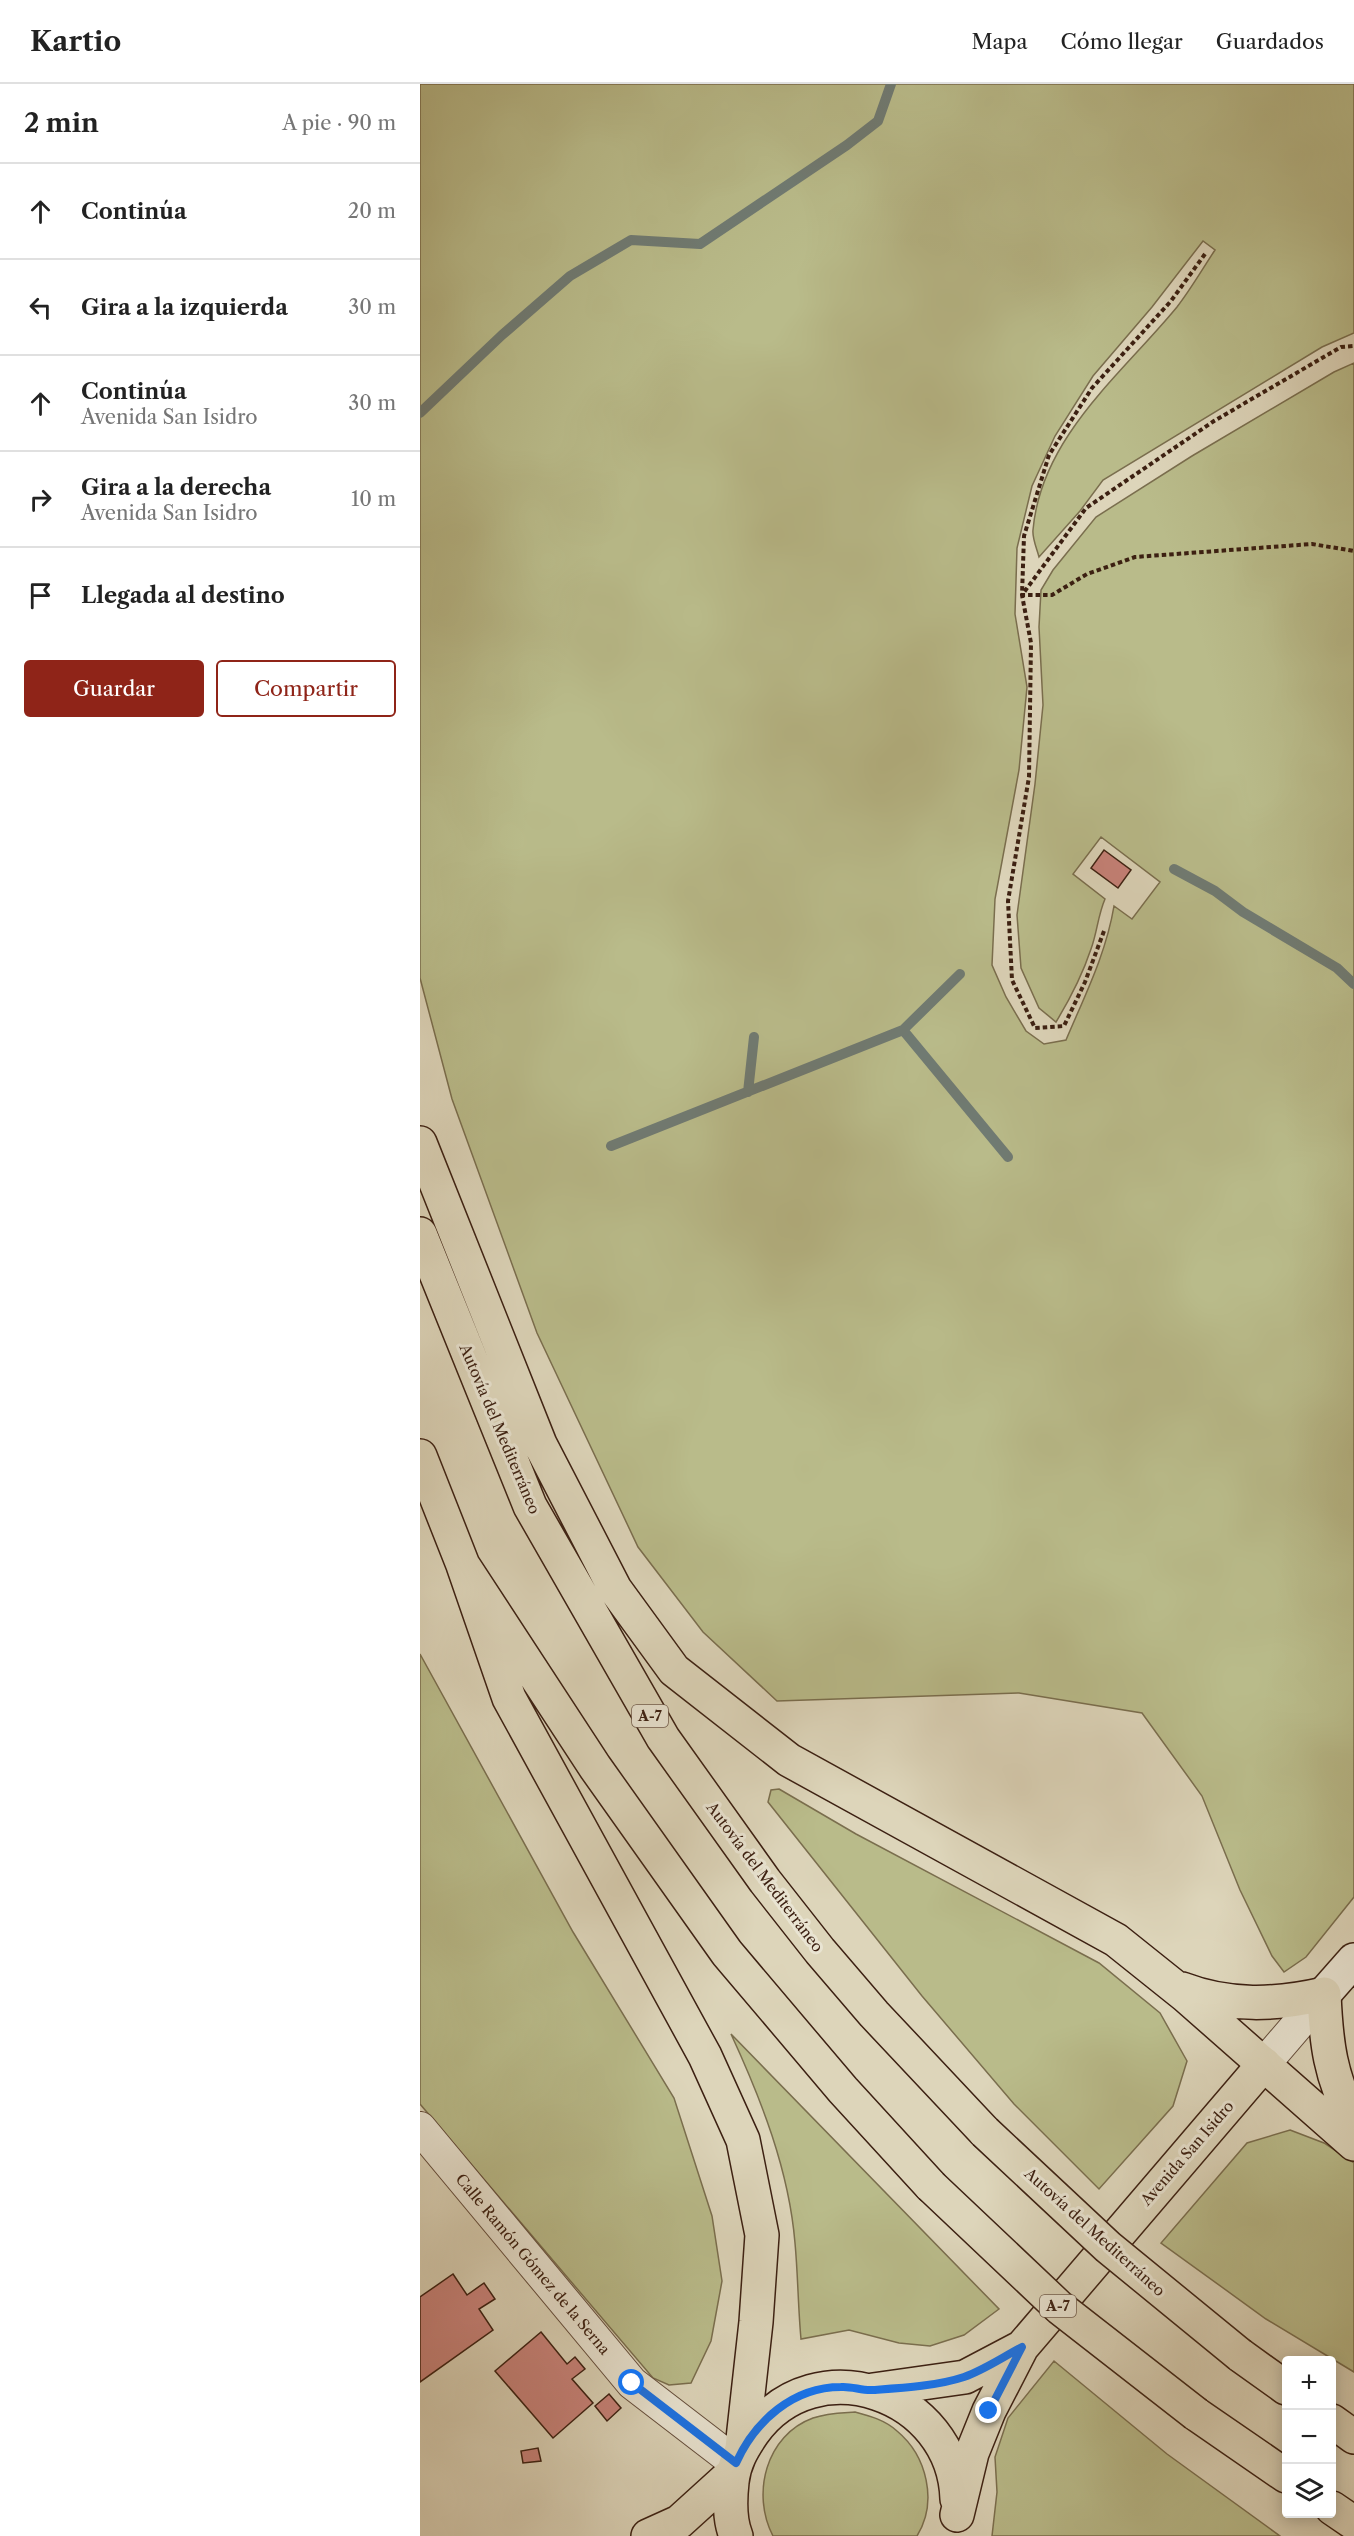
<!DOCTYPE html>
<html lang="es">
<meta charset="utf-8">
<style>
:root{--surface:#fff;--page:#f6f6f6;--text:#222;--muted:#767676;--line:#e0e0e0;--accent:#8f2418}
body{margin:0;font-family:"Libre Caslon Text",serif;background:var(--page);color:var(--text)}
.controls{position:absolute;right:18px;bottom:18px;display:grid;overflow:hidden;border-radius:6px;box-shadow:0 3px 15px #0003}
.controls button{width:54px;height:54px;display:grid;place-items:center;padding:0;border:0;border-bottom:2px solid var(--line);background:var(--surface);color:var(--text);font:30px sans-serif}
.stop{position:absolute;width:18px;height:18px;margin:-14px;border:4px solid #1a73e8;border-radius:50%;background:#fff}
.stop.end{background:#1a73e8;border-color:#fff;box-shadow:0 2px 6px #0008}
.list{margin:0;padding:0;list-style:none}
h2{display:flex;justify-content:space-between;align-items:center;height:78px;margin:0;padding:0 24px;font-size:26px}
h2 small{font-size:20px;font-weight:400;color:var(--muted)}
.list li{display:grid;grid-template-columns:39px 1fr auto;gap:18px;align-items:center;box-sizing:border-box;height:96px;padding:0 24px;border-top:2px solid var(--line)}
.list b{display:block;font-size:22px;white-space:nowrap}
.list p{margin:0;font-size:20px;white-space:nowrap;color:var(--muted)}
.list em{font-size:20px;font-style:normal;color:var(--muted)}
.actions{display:flex;gap:12px;padding:18px 24px}
.actions a{flex:1;padding:14px 0;border:2px solid var(--accent);border-radius:6px;text-align:center;font-size:21px;color:var(--accent)}
.actions .main{background:var(--accent);color:#fff}
.icon{flex:none;width:33px;height:33px;fill:none;stroke:currentColor;stroke-width:2;stroke-linecap:round;stroke-linejoin:round}
.map{position:relative;flex:none;width:934px;height:2452px;overflow:hidden}
header{display:flex;align-items:center;gap:36px;box-sizing:border-box;height:84px;padding:0 30px;background:var(--surface);border-bottom:2px solid var(--line)}
header strong{font-size:28px}
nav{display:flex;gap:33px;margin-inline-start:auto;font-size:21px}
main{display:flex}
aside{flex:1;background:var(--surface)}
.map>svg:first-child{display:block}
</style>
<header>
<strong>Kartio</strong>
<nav><a>Mapa</a><a>Cómo llegar</a><a>Guardados</a></nav>
</header>
<main>
<aside>
<h2>2 min<small>A pie · 90 m</small></h2>
<ul class="list">
<li><svg class="icon" aria-label="ahead" viewBox="0 0 24 24"><path d="M12 20V5M6 11l6-6 6 6"/></svg><div><b>Continúa</b></div><em>20 m</em></li>
<li><svg class="icon" aria-label="left" viewBox="0 0 24 24"><path d="M17 20v-9H6M10 6l-5 5 5 5"/></svg><div><b>Gira a la izquierda</b></div><em>30 m</em></li>
<li><svg class="icon" aria-label="ahead" viewBox="0 0 24 24"><path d="M12 20V5M6 11l6-6 6 6"/></svg><div><b>Continúa</b><p>Avenida San Isidro</p></div><em>30 m</em></li>
<li><svg class="icon" aria-label="right" viewBox="0 0 24 24"><path d="M7 20v-9h11M14 6l5 5-5 5"/></svg><div><b>Gira a la derecha</b><p>Avenida San Isidro</p></div><em>10 m</em></li>
<li><svg class="icon" aria-label="arrive" viewBox="0 0 24 24"><path d="M6 21V4h12l-3 4 3 4H6"/></svg><div><b>Llegada al destino</b></div></li>
</ul>
<div class="actions"><a class="main">Guardar</a><a>Compartir</a></div>
</aside>
<div class="map">
<svg width="934" height="2452" viewBox="0 0 934 2452">
<rect width="100%" height="100%" fill="#ddd5ba"/>
<filter id="stains"><feTurbulence type="fractalNoise" baseFrequency=".00333" numOctaves="4"/><feColorMatrix values="0 0 0 0 .2 0 0 0 0 .09 0 0 0 0 .02 0 0 0 .5 -.17"/></filter>
<radialGradient id="worn" r=".72"><stop offset=".6" stop-color="#630" stop-opacity="0"/><stop offset="1" stop-color="#630" stop-opacity=".3"/></radialGradient>
<!-- green -->
<path fill="#b9bb8a" stroke="#7a6e4e" stroke-width="1.5" d="M0 0H934V249L902 263 683 396 660 427 619 473C617 465 612 454 613 446 621 353 702 290 757 223 771 205 783 184 795 166L783 157 732 223 673 292 635 352 612 402 597 464 595 530 607 603 599 686 575 815 572 881 586 913 606 947 624 960 646 956C665 911 686 870 694 822L712 835 740 798 681 753 653 790 685 815C678 831 677 849 671 865 662 892 650 915 636 938L619 924 601 884 597 831 615 700 623 621 619 543 621 506 633 486 676 433 772 372 914 288 934 279V1813L886 1873 864 1888 852 1872 820 1806 782 1712 722 1629 599 1609 357 1617 283 1548 218 1463 117 1249 32 1015 0 894Z
M0 1570 153 1848 254 2014 292 2132 302 2197 291 2257 271 2299 249 2301 233 2294 0 2020Z
M359 1705 436 1750 679 1879 740 1929 767 1977 753 2022 679 2105 594 2020 502 1912 348 1718 351 1706Z
M311 1950 579 2225 544 2251 510 2262 479 2259 429 2246 381 2255C378 2223 378 2191 375 2159 369 2086 341 2015 311 1950Z
M870 2046 904 2059 934 2079V2288L846 2235 741 2159 827 2059Z
M634 2277 747 2370 860 2452H572L577 2408 575 2373 588 2334Z
M435 2328C450 2332 465 2336 477 2347 507 2372 518 2418 497 2452H353C331 2410 346 2351 393 2334 407 2329 420 2329 435 2328Z"/>
<g fill="none" stroke-linecap="round" stroke-linejoin="round">
<!-- stream -->
<path stroke="#707b73" stroke-width="10" d="M0 329 82 251 150 192 211 156 280 160 427 61 458 37 471 0
M754 785 795 807 823 828 917 884 934 900
M483 946 588 1073
M328 1008 334 953
M191 1062 483 946 540 890"/>
</g>
<!-- building -->
<path fill="#c9837b" stroke="#3c2012" stroke-width="1.5" d="M684 766 711 786 698 804 671 784Z
M33 2190 47 2211 64 2199 75 2215 59 2225 73 2246 0 2298V2213Z
M121 2248 147 2280 155 2273 165 2285 152 2295 173 2319 133 2354 75 2287Z
M189 2310 201 2324 187 2337 175 2322Z
M118 2364 121 2377 103 2379 101 2367Z"/>
<g fill="none" stroke-linecap="round" stroke-linejoin="round">
<defs>
<path id="street" d="M844 1980 904 1910
M0 2044 212 2299 316 2379"/>
<path id="secondary" d="M904 1910 934 1876"/>
<path id="primary" d="M453 2306 545 2293 602 2263
M537 2431 552 2369 569 2327 602 2263 844 1980
M228 2452 259 2438 313 2389
M316 2452C309 2435 310 2416 312 2398 314 2379 322 2365 333 2349 396 2261 534 2310 537 2415"/>
<path id="highway" d="M0 1059 120 1360 195 1505 254 1586 369 1676 696 1856 766 1912 934 2060
M0 1150 110 1422 243 1654 345 1797 400 1867 454 1930 565 2048
M0 1372 43 1481 175 1683 307 1869 423 2006 511 2102
M43 1481 89 1614 285 1972 323 2056 342 2151 336 2238 322 2364
M762 1905C809 1923 856 1921 904 1910 906 1958 910 1994 934 2037
M820 2271 866 2304
M776 2330 866 2392
M912 2337 934 2353
M912 2424 934 2439"/>
</defs>
<!-- street casing -->
<use href="#street" stroke="#644d3c" stroke-width="34"/>
<!-- secondary casing -->
<use href="#secondary" stroke="#3c2012" stroke-width="36"/>
<!-- primary casing -->
<use href="#primary" stroke="#3c2012" stroke-width="36"/>
<!-- highway casing -->
<use href="#highway" stroke="#3c2012" stroke-width="36"/>
<!-- path -->
<path stroke="#3c2012" stroke-width="4" stroke-dasharray="4.5 3" stroke-linecap="butt" d="M785 170 751 217 672 304 629 371 604 452 602 511H632L667 490 715 473 892 460 934 467
M684 847 665 898 644 942 615 944 592 896 588 817 609 693 611 559 602 511 666 424 794 337 921 263 934 262"/>
<!-- street -->
<use href="#street" stroke="#e9e4d2" stroke-width="32"/>
<!-- secondary -->
<use href="#secondary" stroke="#e9e4d2" stroke-width="33"/>
<!-- primary -->
<use href="#primary" stroke="#ddd5ba" stroke-width="33"/>
<!-- highway -->
<use href="#highway" stroke="#ddd5ba" stroke-width="33"/>
<defs>
<path id="highway-bridge" d="M565 2048 688 2163 820 2271
M511 2102 640 2224 776 2330"/>
</defs>
<!-- highway-bridge casing -->
<use href="#highway-bridge" stroke="#3c2012" stroke-width="36" stroke-linecap="butt"/>
<!-- highway-bridge -->
<use href="#highway-bridge" stroke="#ddd5ba" stroke-width="33"/>
</g>
<g fill="none" stroke-linecap="round" stroke-linejoin="round">
<!-- route -->
<path stroke="#1a73e8" stroke-width="8" d="M212 2299 316 2379C335 2337 373 2303 421 2303 432 2302 442 2307 453 2306 482 2304 517 2302 544 2293 564 2286 583 2273 602 2263L569 2327"/>
</g>
<g text-anchor="middle" dominant-baseline="central" stroke-width="6" stroke-linejoin="round" paint-order="stroke">
<!-- shield labels -->
<g fill="#e9e4d2" stroke="#705b4c" stroke-width="1.5">
<rect x="212" y="1621" width="36" height="22" rx="4.5"/>
<rect x="620" y="2211" width="36" height="22" rx="4.5"/>
</g>
<g font-size="14" font-weight="bold" fill="#3c2012">
<text x="230" y="1632">A-7</text>
<text x="638" y="2222">A-7</text>
</g>
<!-- street labels -->
<g font-size="15" fill="#3c2012" stroke="#e9e4d2">
<text transform="translate(80 1345) rotate(67)">Autovía del Mediterráneo</text>
<text transform="translate(345 1793) rotate(53)">Autovía del Mediterráneo</text>
<text transform="translate(767 2069) rotate(-49)">Avenida San Isidro</text>
<text transform="translate(675 2148) rotate(42)">Autovía del Mediterráneo</text>
<text transform="translate(113 2180) rotate(50)">Calle Ramón Gómez de la Serna</text>
</g>
</g>
<rect width="100%" height="100%" filter="url(#stains)"/>
<rect width="100%" height="100%" fill="url(#worn)"/>
</svg>
<div class="controls">
<button>+</button>
<button>−</button>
<button><svg class="icon" aria-label="layers" viewBox="0 0 24 24"><path d="M12 4l9 5-9 5-9-5zM3 14l9 5 9-5"/></svg></button>
</div>
<div class="stop" style="left:212px;top:2299px"></div>
<div class="stop end" style="left:569px;top:2327px"></div>
</div>
</main>
